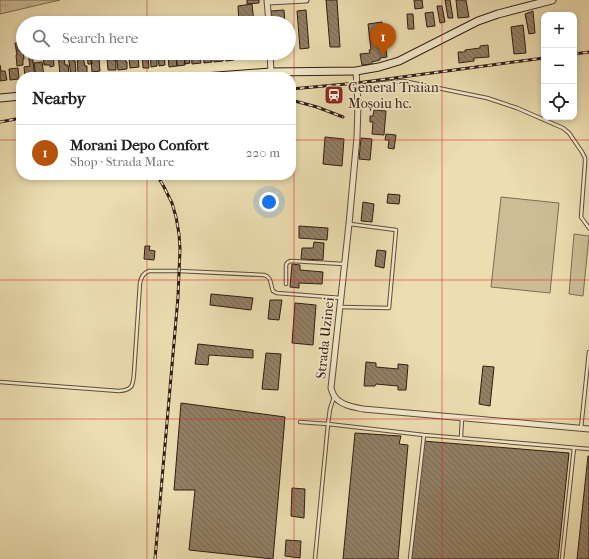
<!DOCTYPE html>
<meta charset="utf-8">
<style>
:root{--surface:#fff;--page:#f6f6f6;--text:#222;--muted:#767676;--line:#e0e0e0;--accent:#b45309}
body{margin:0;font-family:"IM FELL French Canon",serif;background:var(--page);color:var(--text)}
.controls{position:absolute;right:12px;top:12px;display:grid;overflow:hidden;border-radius:8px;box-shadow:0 2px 6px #0003}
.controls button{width:36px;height:36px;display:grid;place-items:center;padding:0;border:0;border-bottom:1px solid var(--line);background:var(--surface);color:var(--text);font:20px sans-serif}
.you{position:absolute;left:269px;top:202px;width:14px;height:14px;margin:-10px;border:3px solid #fff;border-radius:50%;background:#1a73e8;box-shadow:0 0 0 6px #1a73e833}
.badge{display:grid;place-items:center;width:26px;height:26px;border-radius:50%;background:var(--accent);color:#fff;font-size:13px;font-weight:700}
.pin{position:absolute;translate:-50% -33px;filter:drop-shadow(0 1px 2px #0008)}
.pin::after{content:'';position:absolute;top:21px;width:14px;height:12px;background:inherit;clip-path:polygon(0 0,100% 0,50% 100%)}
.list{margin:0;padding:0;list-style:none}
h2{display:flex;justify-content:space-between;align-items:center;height:52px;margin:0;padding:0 16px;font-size:17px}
h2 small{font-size:13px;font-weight:400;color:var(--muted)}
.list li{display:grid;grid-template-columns:26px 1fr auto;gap:12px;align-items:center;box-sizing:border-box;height:56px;padding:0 16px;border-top:1px solid var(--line)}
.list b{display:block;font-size:15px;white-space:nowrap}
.list p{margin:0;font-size:13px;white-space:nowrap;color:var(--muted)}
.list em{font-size:13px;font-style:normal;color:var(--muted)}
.icon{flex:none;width:22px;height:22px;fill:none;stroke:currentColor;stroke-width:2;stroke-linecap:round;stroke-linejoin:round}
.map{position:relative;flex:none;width:589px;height:559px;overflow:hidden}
.search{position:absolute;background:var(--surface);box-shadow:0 2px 6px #0003;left:16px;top:16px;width:280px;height:44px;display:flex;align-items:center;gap:10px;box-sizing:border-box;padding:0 14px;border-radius:22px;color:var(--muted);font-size:15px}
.panel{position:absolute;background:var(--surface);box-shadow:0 2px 6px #0003;left:16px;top:72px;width:280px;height:108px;border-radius:16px}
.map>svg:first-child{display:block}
</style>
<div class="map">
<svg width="589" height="559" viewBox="0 0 589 559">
<defs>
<pattern id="grass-tufts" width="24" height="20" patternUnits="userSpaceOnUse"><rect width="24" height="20" fill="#ccbd96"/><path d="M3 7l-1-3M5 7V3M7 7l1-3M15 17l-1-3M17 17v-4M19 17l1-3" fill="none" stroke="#b0a280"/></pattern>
<pattern id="building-back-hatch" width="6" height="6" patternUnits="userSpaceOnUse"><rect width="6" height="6" fill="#928065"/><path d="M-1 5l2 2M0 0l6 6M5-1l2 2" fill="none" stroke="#786852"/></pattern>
</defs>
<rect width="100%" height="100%" fill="#ecdeb1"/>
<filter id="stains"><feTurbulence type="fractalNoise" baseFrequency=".005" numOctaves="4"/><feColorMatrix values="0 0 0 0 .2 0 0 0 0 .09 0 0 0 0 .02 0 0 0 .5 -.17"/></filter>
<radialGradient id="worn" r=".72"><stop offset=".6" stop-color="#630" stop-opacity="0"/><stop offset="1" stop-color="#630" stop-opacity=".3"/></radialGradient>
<!-- grass -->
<path fill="url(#grass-tufts)" stroke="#7e6c54" d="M0 0H60L0 14Z"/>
<!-- pitch -->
<path fill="#ccbd96" stroke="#7e6c54" d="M501 197 559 203 550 293 491 287Z
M574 234 589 236 583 296 569 294Z"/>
<!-- building -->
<path fill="url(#building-back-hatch)" stroke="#301b13" d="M247 0H259V3L247 4Z
M326 0H337L340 47H330Z
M414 0H422L423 8 415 9Z
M445 0H450L453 18H448Z
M456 0H466L469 17 458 18Z
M252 4 254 23H239L238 6Z
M437 6H442L445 22 440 23Z
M284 10 285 23H272L271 11Z
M306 10 309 48 300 49 297 11Z
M533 11 535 33 529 34 525 14Z
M433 12 435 26 427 27 425 13Z
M407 14H413L414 29H408Z
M72 17 73 23H64V18Z
M382 22 387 57 380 58V60L372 62V64L362 65 360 54 370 53 369 50H371L368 24Z
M523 25 526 53 514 54 511 27Z
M15 43H17L18 51 23 50 24 59H23V65L17 66 16 55H17Z
M488 45 489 57 474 58V61L459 63 458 52H465V50L480 48V46Z
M28 53H32L35 77H25L24 67 30 66Z
M58 53H62V58H64L65 65H68L69 74 60 75Z
M65 53H75V57H73L74 61H75L76 71H75L76 75H71L68 55H66Z
M77 53H82L85 66H87V73L78 74Z
M87 53H95V56L91 57 92 64H88Z
M116 53H124V58H125L126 62H127V69L118 70Z
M142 53H146L147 57H148L149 68H143Z
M150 53H154L155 58H157V66L151 67Z
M158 53H163V55H164L165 65 159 66Z
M176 53H184L185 65 177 66Z
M184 53H188L190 63 185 64Z
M191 53H199L201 63 192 64Z
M203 53H211L212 62 204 63Z
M213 53H222L223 61 214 62Z
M225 53H233L234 60 226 61Z
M237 53H261V55L247 57V54L237 55Z
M53 54 54 66 50 67V65H44L43 55Z
M176 55 177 66 169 67 168 56Z
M129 57H138L139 67 130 68Z
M107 58H113V60H116V70H108Z
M91 59H99L100 71 92 72Z
M42 62 44 76 36 77 34 63Z
M0 65 1 71H5L7 80 0 81Z
M18 68 19 79 10 80 9 69Z
M341 90 342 98 327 100 326 92Z
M374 110 386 111 384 135 372 134 373 122H370V116H373Z
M386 134 396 135 394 149 388 148 389 140H385Z
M325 137 344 139 342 166 323 164Z
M361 138 372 139 370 160 359 159Z
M388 194 400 195 399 204 387 203Z
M363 202 374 204 372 222 361 221Z
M299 226 328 228 327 240 299 238Z
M314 242 324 243 323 260 301 259 302 248H313Z
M145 246H150L149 250 155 251 154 260 144 259Z
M377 250 386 251 384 268 375 266Z
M292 264 300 265V270L323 272 322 284 299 283V288L290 287Z
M211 294 253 298 251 310 210 305Z
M270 300H282L279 320 268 319Z
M295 303 316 305 313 345 292 343Z
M198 344 253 350V358L209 355 208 365 195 364Z
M266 353 281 354 278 390 262 389Z
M366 362 376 363V367L398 369V364L408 365 406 390H398V386L376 384 375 386H364Z
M483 366 494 367 490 406 479 404Z
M181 403 285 417 273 559 189 550 195 490H174Z
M355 433 401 436 399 444 408 445 398 559H343Z
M423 441 569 453 558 559H410Z
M588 456H589V559H577Z
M292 488 305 489 304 518 291 516Z
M286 540 301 541 300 558 285 556Z"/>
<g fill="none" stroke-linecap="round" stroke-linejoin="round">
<defs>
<path id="service" d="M358 86 403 81 487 98 517 108 556 125 563 128 569 133 582 152 585 158V163L581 217 589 228
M286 284V265C287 262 289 261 292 261L344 264
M341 307 389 308 396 230 350 224
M0 382 119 391C133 390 133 385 134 373L140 283C141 277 143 273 149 271H179L264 275C272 277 270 284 273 291L277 293 341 298
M300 422 328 424 424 435 589 449
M581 428 589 352
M461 437 462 418
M315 559 328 424 330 409 334 397
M410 559 424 435
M562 559 574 448"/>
<path id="minor" d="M267 0 269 23
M268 2 306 0
M270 53 271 72
M356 71 358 104 357 137 349 224 331 388C332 391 333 395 335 397 341 405 353 407 363 409L589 429"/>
<path id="secondary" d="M204 77 271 72 356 71 379 67 399 61 478 21 498 14 552 0
M0 98 21 96"/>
</defs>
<!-- service casing -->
<use href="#service" stroke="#5f4c3a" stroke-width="4.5"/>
<!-- minor casing -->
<use href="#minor" stroke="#5f4c3a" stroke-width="7"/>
<!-- secondary casing -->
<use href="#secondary" stroke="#301b13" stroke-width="9"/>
<!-- service -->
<use href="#service" stroke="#f3eacc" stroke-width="2.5"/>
<!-- minor -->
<use href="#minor" stroke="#f3eacc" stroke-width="5"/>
<!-- secondary -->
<use href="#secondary" stroke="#f3eacc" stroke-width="7"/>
<defs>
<path id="rail" d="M574 54 589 52
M291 89 357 83 544 58
M291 100 317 107 343 117
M0 122 21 118
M155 559 178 297 180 249 179 234 176 217 172 203 164 187 157 175"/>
</defs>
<!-- rail casing -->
<use href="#rail" stroke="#301b13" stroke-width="3"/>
<!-- rail -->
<use href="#rail" stroke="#f3eacc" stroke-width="1.5" stroke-dasharray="4.5" stroke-linecap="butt"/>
</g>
<!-- grid -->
<path fill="none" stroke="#d62828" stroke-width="1" stroke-opacity="0.55" d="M147 0V23M294 0V559M442 0V559M147 53V77M0 140H21M291 140H589M147 175V559M0 280H589M0 419H589"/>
<!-- icons -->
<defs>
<symbol id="station-square" viewBox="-11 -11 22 22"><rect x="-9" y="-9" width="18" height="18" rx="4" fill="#8f2418" stroke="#f3eacc"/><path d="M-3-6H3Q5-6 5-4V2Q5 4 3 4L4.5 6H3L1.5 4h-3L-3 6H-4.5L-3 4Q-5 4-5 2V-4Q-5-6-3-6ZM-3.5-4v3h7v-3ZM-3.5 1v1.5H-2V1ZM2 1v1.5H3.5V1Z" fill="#fff"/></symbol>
</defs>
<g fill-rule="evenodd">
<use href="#station-square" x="323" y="84" width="22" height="22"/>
</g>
<g text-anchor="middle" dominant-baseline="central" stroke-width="3.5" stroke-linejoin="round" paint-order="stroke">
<!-- poi labels -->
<g font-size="14" fill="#301b13" stroke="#f3eacc" text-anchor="start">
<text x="348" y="87">General Traian<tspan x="348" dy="16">Moșoiu hc.</tspan></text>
</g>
<!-- street labels -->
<g font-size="14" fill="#301b13" stroke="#f3eacc">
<text transform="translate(325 338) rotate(-84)">Strada Uzinei</text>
</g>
</g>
<rect width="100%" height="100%" filter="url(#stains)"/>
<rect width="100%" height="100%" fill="url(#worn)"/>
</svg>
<div class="controls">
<button>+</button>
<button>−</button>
<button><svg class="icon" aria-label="locate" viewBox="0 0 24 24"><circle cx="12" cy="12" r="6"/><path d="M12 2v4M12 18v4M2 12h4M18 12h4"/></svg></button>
</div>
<div class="you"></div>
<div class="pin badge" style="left:383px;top:56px">1</div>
<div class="search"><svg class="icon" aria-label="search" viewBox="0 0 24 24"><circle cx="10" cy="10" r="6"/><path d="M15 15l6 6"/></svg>Search here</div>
<section class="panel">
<h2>Nearby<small></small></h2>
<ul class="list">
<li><span class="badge">1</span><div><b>Morani Depo Confort</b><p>Shop · Strada Mare</p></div><em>220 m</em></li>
</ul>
</section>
</div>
